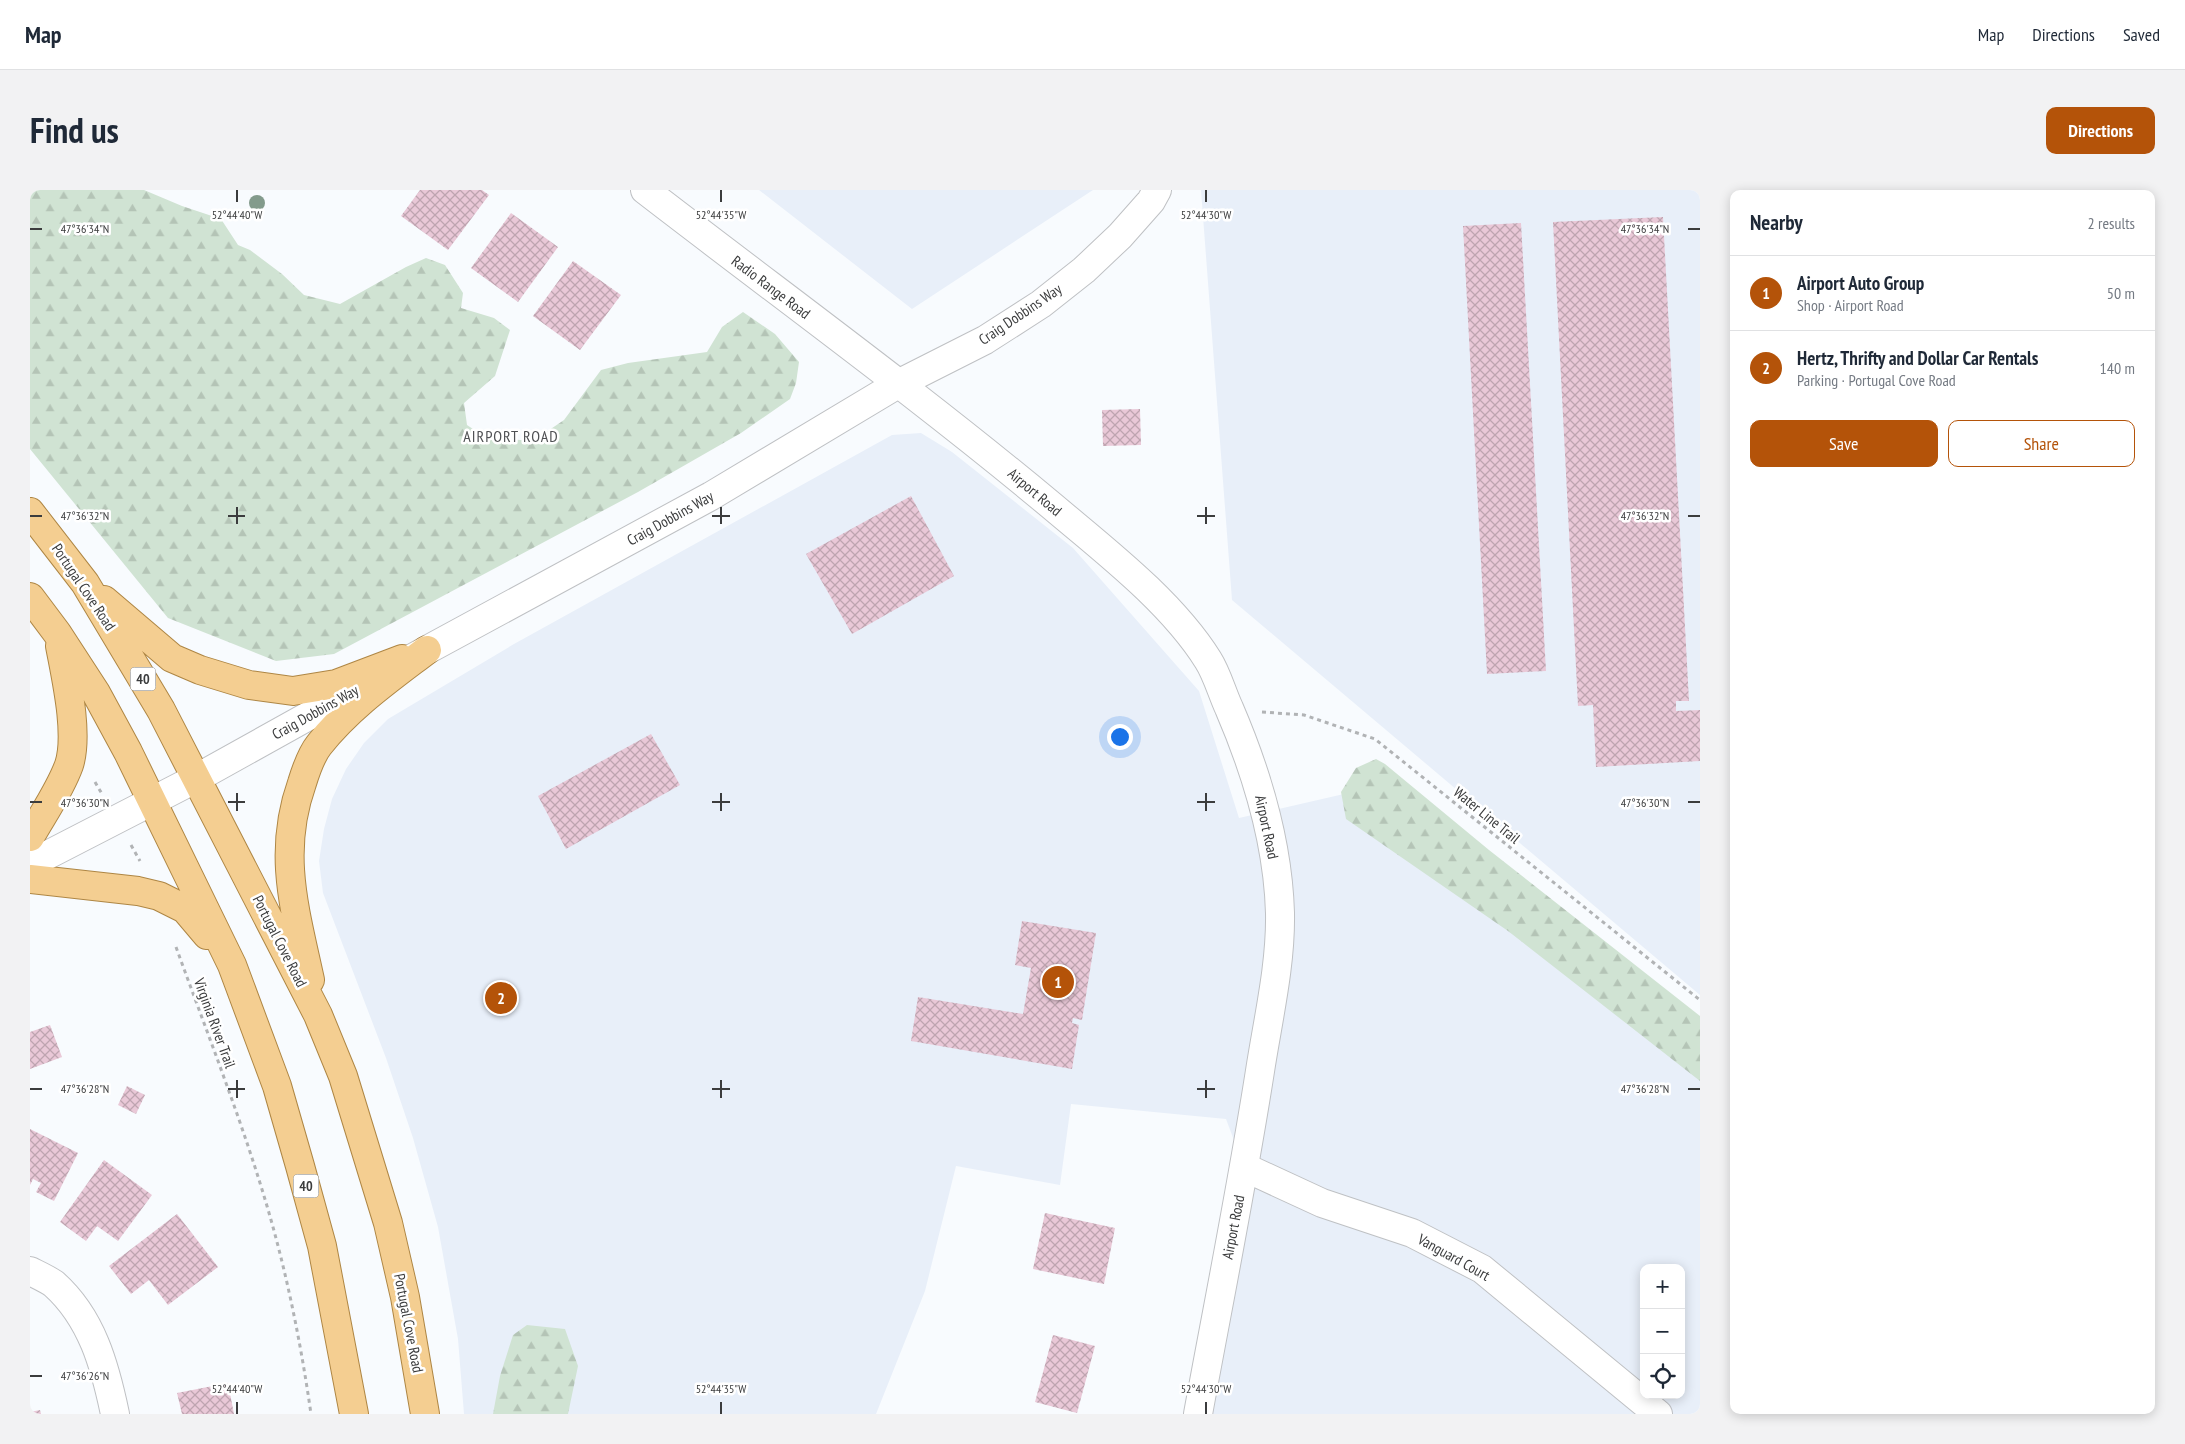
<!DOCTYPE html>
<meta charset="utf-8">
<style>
:root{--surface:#fff;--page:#f2f2f3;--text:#1f2937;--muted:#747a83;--line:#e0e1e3;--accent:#b45309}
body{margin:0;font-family:"PT Sans Narrow",sans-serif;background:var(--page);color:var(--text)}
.controls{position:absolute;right:15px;bottom:15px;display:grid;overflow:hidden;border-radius:10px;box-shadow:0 2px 12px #0003}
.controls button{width:45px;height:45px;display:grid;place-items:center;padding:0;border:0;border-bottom:1px solid var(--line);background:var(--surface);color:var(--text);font:25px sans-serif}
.you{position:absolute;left:1089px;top:546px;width:18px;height:18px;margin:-12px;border:4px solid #fff;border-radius:50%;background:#1a73e8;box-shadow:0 0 0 8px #1a73e833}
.badge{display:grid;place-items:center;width:32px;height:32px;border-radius:50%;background:var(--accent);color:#fff;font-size:16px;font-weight:700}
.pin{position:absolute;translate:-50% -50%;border:2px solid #fff;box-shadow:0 1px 5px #0006}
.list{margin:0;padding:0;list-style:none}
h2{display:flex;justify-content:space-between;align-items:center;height:65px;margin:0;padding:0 20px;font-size:21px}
h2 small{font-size:16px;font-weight:400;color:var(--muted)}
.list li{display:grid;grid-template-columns:32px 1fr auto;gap:15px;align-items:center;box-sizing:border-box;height:75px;padding:0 20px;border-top:1px solid var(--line)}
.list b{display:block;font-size:19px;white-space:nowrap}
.list p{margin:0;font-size:16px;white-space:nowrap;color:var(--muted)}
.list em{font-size:16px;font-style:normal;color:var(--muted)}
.actions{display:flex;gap:10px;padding:15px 20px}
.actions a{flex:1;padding:11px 0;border:1px solid var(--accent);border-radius:10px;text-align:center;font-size:18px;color:var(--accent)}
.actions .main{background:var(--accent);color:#fff}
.icon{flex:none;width:28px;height:28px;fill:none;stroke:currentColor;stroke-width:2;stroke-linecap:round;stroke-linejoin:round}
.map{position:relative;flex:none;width:1670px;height:1224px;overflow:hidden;border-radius:10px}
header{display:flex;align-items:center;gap:30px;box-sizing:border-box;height:70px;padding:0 25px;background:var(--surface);border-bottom:1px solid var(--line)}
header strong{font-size:24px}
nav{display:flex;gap:28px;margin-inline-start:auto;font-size:18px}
.intro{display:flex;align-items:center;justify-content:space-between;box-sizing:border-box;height:120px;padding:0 30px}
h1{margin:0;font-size:35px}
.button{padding:12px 22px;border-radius:10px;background:var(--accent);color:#fff;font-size:18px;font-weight:700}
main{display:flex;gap:30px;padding:0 30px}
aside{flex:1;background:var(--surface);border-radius:10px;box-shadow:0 2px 12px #0003}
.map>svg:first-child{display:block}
</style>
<header>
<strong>Map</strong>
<nav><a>Map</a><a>Directions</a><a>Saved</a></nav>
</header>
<div class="intro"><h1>Find us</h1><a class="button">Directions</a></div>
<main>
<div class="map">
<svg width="1670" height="1224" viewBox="0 0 1670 1224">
<defs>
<pattern id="forest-firs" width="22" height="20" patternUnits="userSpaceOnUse" patternTransform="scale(1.25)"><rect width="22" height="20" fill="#d0e3d3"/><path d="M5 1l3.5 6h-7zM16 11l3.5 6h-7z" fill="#b4c4b6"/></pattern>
<pattern id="building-cross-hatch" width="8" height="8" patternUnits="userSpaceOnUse" patternTransform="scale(1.25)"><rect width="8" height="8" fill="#e9c8d7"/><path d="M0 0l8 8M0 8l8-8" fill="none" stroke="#bea4b0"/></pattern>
</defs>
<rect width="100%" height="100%" fill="#f8fbfe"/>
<!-- built -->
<path fill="#e8eff9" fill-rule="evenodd" d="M729 0H1063L882 119Z
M1171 0H1670V805L1202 410Z
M891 243 922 262 1043 358 1169 501 1209 628 1353 595 1670 866V1224H1168L1214 977 1196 929 1041 914 1030 995 926 976 895 1101 846 1224H434L428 1149 408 1037 383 948 356 868 293 703 289 671 294 639 302 609 316 579 334 553 358 529 484 454 862 245ZM1614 1078H1651V1205H1614Z"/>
<!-- forest -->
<path fill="url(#forest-firs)" d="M0 0H114L152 16 191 29 208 55 220 60 252 84 274 105 310 114 376 77 396 68 415 75 433 103 431 118 464 128 480 140 465 186 434 213 437 235 455 247 503 251 534 230 571 180 598 173 677 162 692 137 713 122 745 144 769 172 766 193 760 209 711 243 608 302 304 464 246 471 138 428 0 259Z
M1346 569 1355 574 1459 660 1670 826V891L1478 741 1316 629 1311 602 1326 578Z
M497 1135 535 1139 548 1176 538 1224H463L470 1186 483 1145Z"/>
<!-- building -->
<path fill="url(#building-cross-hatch)" d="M390 0H452L459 5 418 60 371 26Z
M481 23 528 57 488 112 441 78Z
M1633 27 1659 511H1646V521L1670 520V571L1566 577 1563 515 1548 516 1523 32Z
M1491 33 1516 481 1457 484 1433 36Z
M543 71 591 105 550 160 503 126Z
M1110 219 1111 255 1073 256 1072 220Z
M881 306 924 386 822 444 776 364Z
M621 544 650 595 536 659 508 606Z
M992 731 1066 743 1052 830 1043 828 1042 833 1049 835 1042 879 881 851 888 807 993 824 1001 778 985 775Z
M20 835 32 867 0 879V842Z
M97 896 115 905 106 924 88 915Z
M0 939 48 963 24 1011 6 1002 11 993 3 989 0 995Z
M74 970 122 1005 88 1051 67 1036 56 1051 30 1032Z
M1015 1023 1085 1038 1074 1094 1003 1079Z
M147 1024 188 1077 138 1115 119 1090 101 1104 79 1076Z
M1023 1145 1065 1156 1047 1223 1005 1212Z
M198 1193 204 1224H152L147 1203Z
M10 1220 11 1224H0V1222Z"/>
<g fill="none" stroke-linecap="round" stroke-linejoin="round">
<defs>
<path id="minor" d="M615 0C751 105 890 206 1022 316 1074 360 1141 411 1178 470 1187 484 1192 503 1199 518 1227 583 1248 652 1250 723 1251 775 1238 829 1230 881 1212 996 1189 1110 1168 1224
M0 674 167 588 397 460 681 306 868 194 955 150 1011 114 1054 80 1090 46 1121 11 1127 0
M1214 977 1292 1013 1382 1043 1452 1079 1628 1224
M0 1081C8 1085 17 1089 24 1094 62 1128 75 1176 85 1224"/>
<path id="major" d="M0 322 55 393 131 520 288 825 313 886 358 1033 375 1107 395 1224
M0 407 27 443 66 503 98 562 202 775 247 896 270 976 292 1056 324 1224
M74 410 142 468 170 480 219 495 263 501 306 494 372 469
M0 647C13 624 30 600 39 575 49 544 36 488 30 456
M0 689 108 701 129 706 155 719 177 745
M280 790C265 720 247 663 272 593 276 580 281 565 289 555 319 517 359 489 397 460"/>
</defs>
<!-- minor casing -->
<use href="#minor" stroke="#bfc1c4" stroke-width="30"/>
<!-- major casing -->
<use href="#major" stroke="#ae8644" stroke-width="30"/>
<!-- path -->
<path stroke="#b1b3b5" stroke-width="3" stroke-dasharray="4 4" stroke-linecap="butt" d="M1232 522 1274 525 1345 549 1670 810
M65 592 72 604
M101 655 110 671
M146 757C177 843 211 928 237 1016 257 1084 271 1154 281 1224"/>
<!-- minor -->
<use href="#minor" stroke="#fff" stroke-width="28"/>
<!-- major -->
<use href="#major" stroke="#f4ce91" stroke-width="28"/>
</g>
<!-- trees -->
<circle fill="#839b8c" cx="227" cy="13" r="8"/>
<!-- ticks -->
<path fill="none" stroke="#3b3c3d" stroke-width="2" d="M207 0V12M691 0V12M1176 0V12M0 39H12M1658 39H1670M207 317V334M691 317V334M1176 317V334M0 326H12M198 326H215M682 326H700M1167 326H1185M1658 326H1670M207 603V621M691 603V621M1176 603V621M0 612H12M198 612H215M682 612H700M1167 612H1185M1658 612H1670M207 890V908M691 890V908M1176 890V908M0 899H12M198 899H215M682 899H700M1167 899H1185M1658 899H1670M0 1186H12M207 1212V1224M691 1212V1224M1176 1212V1224"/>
<g text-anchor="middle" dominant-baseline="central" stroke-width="5" stroke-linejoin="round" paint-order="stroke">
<!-- shield labels -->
<g fill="#fff" stroke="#767677" stroke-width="1">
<rect x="100.5" y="477.5" width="25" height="23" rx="4"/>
<rect x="263.5" y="984.5" width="25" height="23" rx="4"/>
</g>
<g font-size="14" font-weight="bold" fill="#3b3c3d">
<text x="113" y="489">40</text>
<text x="276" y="996">40</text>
</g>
<!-- street labels -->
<g font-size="15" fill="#3b3c3d" stroke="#fff">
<text transform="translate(741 97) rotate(37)">Radio Range Road</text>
<text transform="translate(990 124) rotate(-34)">Craig Dobbins Way</text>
<text transform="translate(1005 302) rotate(40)">Airport Road</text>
<text transform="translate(640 328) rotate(-29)">Craig Dobbins Way</text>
<text transform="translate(54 397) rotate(56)">Portugal Cove Road</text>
<text transform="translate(285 522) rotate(-29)">Craig Dobbins Way</text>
<text transform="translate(1457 625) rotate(39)">Water Line Trail</text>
<text transform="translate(1237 637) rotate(78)">Airport Road</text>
<text transform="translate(250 751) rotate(63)">Portugal Cove Road</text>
<text transform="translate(185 833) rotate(70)">Virginia River Trail</text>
<text transform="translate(1203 1037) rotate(-79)">Airport Road</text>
<text transform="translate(1424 1067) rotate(29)">Vanguard Court</text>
<text transform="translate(379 1133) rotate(79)">Portugal Cove Road</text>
</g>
<!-- neighbourhood labels -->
<g font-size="16" letter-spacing="1" fill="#4f5053" stroke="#fff">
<text x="481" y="246">AIRPORT ROAD</text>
</g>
</g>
<g font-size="12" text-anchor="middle" fill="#3b3c3d" stroke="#fff" stroke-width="5" stroke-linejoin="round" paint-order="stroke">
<text x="207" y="29">52°44'40"W</text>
<text x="691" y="29">52°44'35"W</text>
<text x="1176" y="29">52°44'30"W</text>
<text x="55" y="43">47°36'34"N</text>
<text x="1615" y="43">47°36'34"N</text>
<text x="55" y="330">47°36'32"N</text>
<text x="1615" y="330">47°36'32"N</text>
<text x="55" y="617">47°36'30"N</text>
<text x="1615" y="617">47°36'30"N</text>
<text x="55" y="903">47°36'28"N</text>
<text x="1615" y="903">47°36'28"N</text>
<text x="55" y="1190">47°36'26"N</text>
<text x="207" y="1203">52°44'40"W</text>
<text x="691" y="1203">52°44'35"W</text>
<text x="1176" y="1203">52°44'30"W</text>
</g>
</svg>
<div class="controls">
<button>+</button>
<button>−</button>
<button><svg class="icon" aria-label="locate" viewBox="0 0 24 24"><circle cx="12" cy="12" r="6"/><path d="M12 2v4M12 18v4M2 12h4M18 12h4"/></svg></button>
</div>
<div class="you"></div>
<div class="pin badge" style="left:1028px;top:792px">1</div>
<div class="pin badge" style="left:471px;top:808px">2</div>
</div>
<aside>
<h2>Nearby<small>2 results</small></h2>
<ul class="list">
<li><span class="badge">1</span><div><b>Airport Auto Group</b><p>Shop · Airport Road</p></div><em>50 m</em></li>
<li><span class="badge">2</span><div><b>Hertz, Thrifty and Dollar Car Rentals</b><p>Parking · Portugal Cove Road</p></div><em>140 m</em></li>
</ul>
<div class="actions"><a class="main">Save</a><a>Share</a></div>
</aside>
</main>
